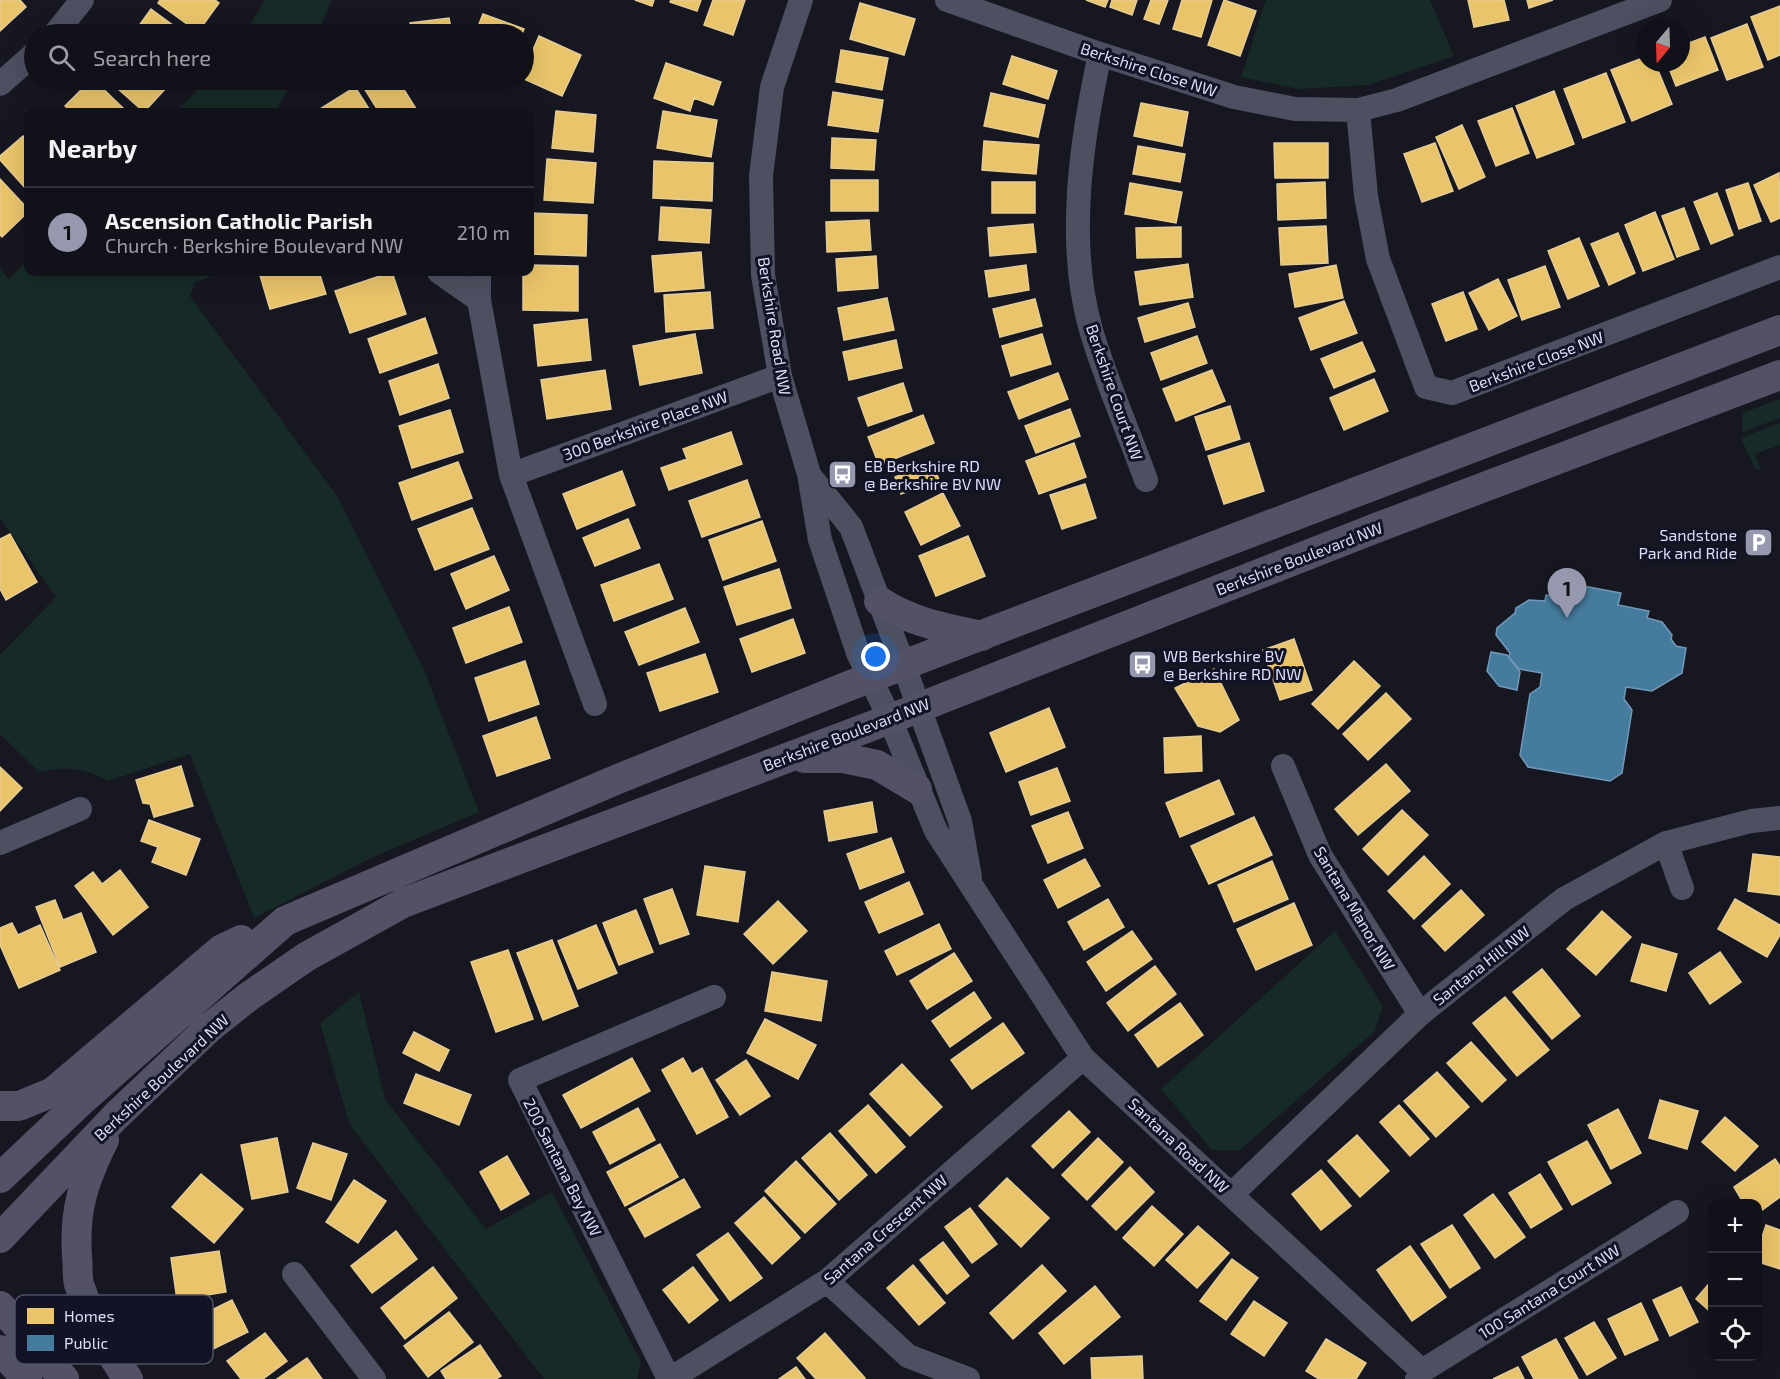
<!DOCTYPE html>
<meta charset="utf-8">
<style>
:root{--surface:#101119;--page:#191a22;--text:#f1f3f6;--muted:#9c9da2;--line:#303138;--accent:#9698ae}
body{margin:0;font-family:"Exo 2",sans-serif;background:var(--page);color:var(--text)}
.controls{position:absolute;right:18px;bottom:18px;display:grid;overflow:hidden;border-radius:12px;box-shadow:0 6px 24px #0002}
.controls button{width:54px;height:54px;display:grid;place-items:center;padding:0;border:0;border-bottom:2px solid var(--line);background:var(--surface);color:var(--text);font:30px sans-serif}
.compass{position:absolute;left:1636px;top:18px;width:54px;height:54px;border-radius:50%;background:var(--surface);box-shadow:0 6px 24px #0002;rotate:199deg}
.you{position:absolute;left:876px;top:657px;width:21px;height:21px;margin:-15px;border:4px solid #fff;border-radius:50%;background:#1a73e8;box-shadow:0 0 0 9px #1a73e833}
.badge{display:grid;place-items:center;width:39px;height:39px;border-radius:50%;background:var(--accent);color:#111;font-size:20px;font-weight:700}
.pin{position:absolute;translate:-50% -50px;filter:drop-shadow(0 2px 3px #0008)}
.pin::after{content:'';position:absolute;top:32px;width:21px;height:18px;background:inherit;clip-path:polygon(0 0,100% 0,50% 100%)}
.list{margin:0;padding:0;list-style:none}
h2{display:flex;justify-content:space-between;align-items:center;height:78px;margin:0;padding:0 24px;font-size:26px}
h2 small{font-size:20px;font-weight:400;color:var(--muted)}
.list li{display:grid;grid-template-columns:39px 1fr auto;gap:18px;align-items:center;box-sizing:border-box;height:90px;padding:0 24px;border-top:2px solid var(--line)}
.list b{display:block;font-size:22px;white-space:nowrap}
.list p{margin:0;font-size:20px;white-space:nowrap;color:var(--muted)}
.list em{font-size:20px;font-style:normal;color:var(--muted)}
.icon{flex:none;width:33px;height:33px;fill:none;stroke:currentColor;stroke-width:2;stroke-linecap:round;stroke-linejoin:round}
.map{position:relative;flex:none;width:1780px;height:1379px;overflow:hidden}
.search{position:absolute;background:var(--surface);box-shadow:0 6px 24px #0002;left:24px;top:24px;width:510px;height:66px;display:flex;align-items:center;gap:15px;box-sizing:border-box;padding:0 21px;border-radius:33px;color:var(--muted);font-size:22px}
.panel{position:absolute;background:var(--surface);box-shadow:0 6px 24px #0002;left:24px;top:108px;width:510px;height:168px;border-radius:12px}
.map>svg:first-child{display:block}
</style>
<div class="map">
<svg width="1780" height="1379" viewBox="0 0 1780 1379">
<rect width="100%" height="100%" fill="#161721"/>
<!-- green -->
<path fill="#162b27" d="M265 0H332L317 34H244Z
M1266 0H1430L1454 56 1368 85 1299 89 1241 77Z
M208 80H294L275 112H175Z
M28 260V272H226L195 282 190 296 337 496 424 670 479 812 371 858 254 918 190 754 108 781C84 767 65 766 39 772L0 734V655L56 597 0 518V269L9 279Z
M1780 399V418L1742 432 1743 413Z
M1780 423V445L1755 454 1761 470 1755 469 1741 438Z
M1335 931 1383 1006 1375 1031 1240 1150H1212L1161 1089Z
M359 992 385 1099 486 1229 552 1192 641 1362 637 1379H544L350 1125 320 1023Z"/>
<!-- homes -->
<path fill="#e9c46a" stroke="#e5cc95" stroke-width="1.5" d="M0 0H20L26 7 0 31Z
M160 0H215L219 3 198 32 158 3Z
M635 0H654L652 6Z
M671 0H701L697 11 670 2Z
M713 0H745L733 35 704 25Z
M1086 0H1108L1105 7Z
M1112 0H1137L1132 15 1110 7Z
M1151 0H1168L1159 24 1144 19Z
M1182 0H1212L1201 37 1173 29Z
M1224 0 1256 11 1240 56 1208 45Z
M1468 0H1504L1509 20 1474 27Z
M1527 0H1553L1529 8Z
M860 3 915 19 904 55 850 39Z
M1780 6V55L1768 60 1751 17Z
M151 9 185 34H133Z
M483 14 524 29 522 34H475Z
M449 18 452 34H412L410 23Z
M1747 24 1763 67 1727 80 1711 38Z
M539 36 581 55 562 96 524 79V71Z
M1705 37 1718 70 1676 86 1667 63H1681V46Z
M841 50 888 58 882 90 836 82Z
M1012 56 1057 71 1048 99 1003 84Z
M1645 57V63H1655L1672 104 1632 121 1611 70Z
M666 63 721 82 713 105 694 98 690 111 654 98Z
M1606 73 1625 122 1583 138 1564 89Z
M91 80H94L123 108 119 112H72L65 106Z
M108 80H159L167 87 144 112Z
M378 80H398L418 112H379L364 88Z
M418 80H458L419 85Z
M355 87 371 112H322L320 109Z
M1554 91 1574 144 1537 158 1516 106Z
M833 92 883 100 878 132 828 125Z
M991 93 1045 105 1038 137 984 126Z
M1141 103 1188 112 1182 146 1134 136Z
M1512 108 1529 153 1496 166 1478 121Z
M556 111 596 115 593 152 552 148Z
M663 111 717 120 711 157 657 148Z
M1462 125 1485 177 1459 189 1436 137Z
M23 136 28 142V191L0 160V156Z
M832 138 876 140 874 170 831 168Z
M984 141 1039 145 1036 174 982 170Z
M1274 143H1328V178H1275Z
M1435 143 1453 191 1422 202 1404 154Z
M1138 146 1185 154 1180 182 1133 174Z
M547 159 596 163 593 203 544 200Z
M654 161 713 163 712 201 653 198Z
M1779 173 1780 218 1771 222 1754 185Z
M0 179 28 209V212L2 237 0 235Z
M831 180H878V211H831Z
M992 182H1035V213H992Z
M1325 182 1326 218 1278 220 1277 184Z
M1130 183 1182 192 1176 223 1125 214Z
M1748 183 1761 221 1739 229 1726 190Z
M1717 193 1733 235 1711 244 1694 202Z
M661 207 711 210 709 243 659 240Z
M1684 208 1699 249 1677 257 1662 216Z
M1655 212 1674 259 1643 271 1625 225Z
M530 213 587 215 586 256 530 254Z
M869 220 871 250 827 252 826 222Z
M1033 224 1036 252 990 256 988 228Z
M1326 226 1328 263 1281 265 1279 228Z
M1181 227V257L1137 258 1136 228Z
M1618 233 1635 273 1609 285 1591 244Z
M1579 238 1599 286 1568 299 1548 251Z
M701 252 704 288 655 292 652 256Z
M876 256 878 288 838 291 836 259Z
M1188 264 1193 297 1140 305 1135 272Z
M530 265 578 266V311L523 310V272H530Z
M1026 265 1029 290 989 297 985 271Z
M1336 265 1343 298 1295 307 1289 274Z
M1545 266 1560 307 1522 320 1508 280Z
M259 272H319L326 294 270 309Z
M392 272 406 314 350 333 335 291Z
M1498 279 1517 316 1489 330 1469 293Z
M710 292 713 328 666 332 664 295Z
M1463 292 1477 329 1446 341 1432 304Z
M887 298 894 330 844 340 838 308Z
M1035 299 1042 326 1000 337 993 309Z
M1344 301 1357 333 1311 350 1299 318Z
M1188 303 1195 327 1145 342 1138 318Z
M425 318 437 353 380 373 368 339Z
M587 319 591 360 538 366 534 325Z
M695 334 702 373 640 385 633 346Z
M1042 334 1051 364 1011 376 1002 346Z
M1197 336 1207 363 1161 380 1151 353Z
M896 340 902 368 849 380 843 352Z
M1362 342 1375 371 1334 388 1321 359Z
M438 364 449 398 400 415 389 381Z
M605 370 611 409 547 419 541 380Z
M1212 370 1225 401 1176 421 1163 389Z
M1058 373 1068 399 1019 419 1008 392Z
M1374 379 1388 411 1344 430 1330 398Z
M903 383 912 411 868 426 858 398Z
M1230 406 1240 439 1206 450 1195 417Z
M1070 409 1080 436 1036 453 1025 426Z
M450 410 463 452 412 468 399 426Z
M923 415 934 443 879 465 868 437Z
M731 432 742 464 669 490 661 468 687 459 683 449Z
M1074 443 1086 477 1039 494 1026 461Z
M1249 443 1264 491 1224 504 1208 456Z
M458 462 472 498 412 520 399 483Z
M933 463 939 480 901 494 895 477Z
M622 471 635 505 577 529 563 494Z
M747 480 760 517 702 537 689 501Z
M1085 484 1096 518 1062 529 1050 495Z
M943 493 960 526 921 545 905 512Z
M472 508 489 549 435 570 418 529Z
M628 519 640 548 595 566 583 538Z
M762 521 776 561 723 580 709 540Z
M10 534 37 582 6 600 0 589V539Z
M968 536 985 576 936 596 919 556Z
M494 556 509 590 466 609 451 574Z
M659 564 673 599 614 621 601 585Z
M779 569 791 608 737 625 724 587Z
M509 607 522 642 466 663 453 628Z
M685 608 699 642 639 665 625 632Z
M793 619 805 653 752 672 740 639Z
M1294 639 1312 690 1280 700 1263 650Z
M705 654 718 692 660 711 647 673Z
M525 661 539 704 489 721 475 678Z
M1354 661 1380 686 1338 729 1312 704Z
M1214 669 1239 720 1220 732 1198 726 1175 688Z
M1386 693 1411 719 1368 760 1343 734Z
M1049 708 1065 747 1006 772 990 733Z
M536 717 550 758 497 776 483 736Z
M1201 736 1202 771 1165 773 1164 738Z
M1386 764 1410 791 1358 835 1335 809Z
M181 766 193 806 154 817 150 804 143 803 136 780Z
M0 767 22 788 0 811Z
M1057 768 1070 801 1031 815 1019 782Z
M1219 780 1234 814 1180 837 1166 803Z
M872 802 877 832 829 841 824 811Z
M1402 810 1428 835 1388 875 1363 849Z
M1068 812 1083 848 1048 863 1032 826Z
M1254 817 1272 855 1209 884 1191 846Z
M149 820 200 839 186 875 152 862 158 847 141 841Z
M891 838 904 872 860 889 847 854Z
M1753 854 1780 857V895L1748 891Z
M1424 856 1450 884 1414 919 1388 891Z
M1085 859 1100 886 1058 908 1044 880Z
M1272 861 1288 899 1234 922 1218 885Z
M705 866 745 872 738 922 697 915Z
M120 870 148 907 113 935 75 886 93 872 102 884Z
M909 882 923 914 879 933 865 902Z
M672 889 689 934 660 944 644 899Z
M1461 890 1484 915 1445 951 1422 926Z
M1108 899 1124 927 1084 950 1068 922Z
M1735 899 1780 925V935L1767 957 1718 929Z
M55 900 63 920 81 913 96 952 60 967 36 907Z
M778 901 807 931 773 964 744 934Z
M1294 903 1312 945 1256 970 1237 929Z
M636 910 653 952 619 965 603 923Z
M1602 911 1631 937 1596 975 1567 949Z
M12 923 18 935 40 925 60 970 19 988 0 945V928Z
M939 924 951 949 897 975 885 951Z
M596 925 617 973 578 989 558 941Z
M1132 931 1152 959 1106 991 1087 962Z
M552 940 578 1006 543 1020 517 953Z
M1642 944 1677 954 1666 991 1631 981Z
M508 950 533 1019 496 1032 471 962Z
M1720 952 1741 982 1710 1004 1689 973Z
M954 953 972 981 927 1009 910 981Z
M1155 966 1176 994 1128 1031 1107 1003Z
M1542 969 1580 1016 1552 1039 1513 992Z
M772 972 827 981 821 1021 765 1011Z
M974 992 991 1018 950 1047 932 1021Z
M1505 997 1549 1050 1517 1076 1473 1023Z
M1180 1003 1203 1035 1158 1067 1135 1035Z
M765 1019 816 1045 798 1079 747 1053Z
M1003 1023 1024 1053 972 1089 951 1060Z
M414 1032 449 1050 439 1071 403 1053Z
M1471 1042 1506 1080 1482 1102 1447 1063Z
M632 1058 650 1091 581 1128 563 1095Z
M683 1058 692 1074 702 1068 728 1117 697 1134 662 1070Z
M746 1060 770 1096 740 1115 716 1080Z
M902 1064 942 1107 910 1136 870 1094Z
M1437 1072 1469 1107 1436 1137 1404 1101Z
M416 1074 471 1095 459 1125 404 1103Z
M1660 1100 1698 1111 1687 1149 1649 1138Z
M868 1105 905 1147 876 1173 839 1131Z
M1399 1105 1429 1139 1410 1156 1380 1122Z
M638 1108 655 1140 610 1164 593 1132Z
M1618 1109 1641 1153 1611 1169 1588 1125Z
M1069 1111 1090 1132 1053 1168 1032 1146Z
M1725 1117 1758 1146 1735 1171 1702 1142Z
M830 1133 867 1175 839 1200 802 1158Z
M1357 1135 1389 1171 1360 1197 1328 1161Z
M277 1138 288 1192 252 1199 241 1145Z
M1098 1138 1123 1162 1087 1200 1062 1175Z
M1587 1141 1611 1183 1572 1205 1548 1162Z
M313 1143 347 1154 331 1200 297 1188Z
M660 1144 678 1177 625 1206 607 1172Z
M507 1156 529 1194 501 1210 480 1172Z
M1775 1159 1780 1166V1197L1758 1213V1204H1744L1734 1187Z
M796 1161 836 1204 805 1233 765 1191Z
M1130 1167 1154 1192 1116 1230 1092 1206Z
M1321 1170 1351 1206 1321 1230 1292 1194Z
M201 1174 243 1209 214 1243 172 1207Z
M1540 1174 1562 1209 1531 1228 1509 1193Z
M1007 1178 1049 1218 1021 1247 979 1206Z
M684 1179 700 1207 645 1237 629 1209Z
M354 1180 386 1201 358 1243 326 1222Z
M1493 1194 1525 1237 1495 1258 1464 1215Z
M764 1197 800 1238 772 1264 735 1223Z
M1152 1206 1183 1234 1154 1266 1123 1238Z
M970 1208 997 1244 972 1263 945 1227Z
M1452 1225 1480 1268 1450 1288 1421 1244Z
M1766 1225 1780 1230V1269L1758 1262V1249Z
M1198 1226 1229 1253 1197 1288 1166 1260Z
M396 1231 417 1259 372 1293 351 1266Z
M728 1233 762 1278 730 1301 697 1255Z
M943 1242 969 1276 947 1294 920 1260Z
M1410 1246 1446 1297 1412 1321 1377 1270Z
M219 1251 226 1292 177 1300 171 1258Z
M1232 1259 1258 1278 1226 1320 1200 1301Z
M913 1265 945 1303 919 1325 887 1288Z
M1042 1265 1066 1291 1013 1339 990 1313Z
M433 1267 457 1298 405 1339 381 1308Z
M693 1267 718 1300 689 1323 663 1290Z
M1712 1280V1313L1696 1299Z
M1095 1286 1120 1317 1064 1364 1039 1333Z
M1681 1287 1698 1322 1670 1336 1653 1300Z
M232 1300 248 1332 205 1353 189 1321Z
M1254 1301 1287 1323 1264 1356 1231 1334Z
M1641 1303 1658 1340 1625 1355 1608 1319Z
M449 1312 473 1342 428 1377 404 1346Z
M1594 1322 1616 1358 1587 1375 1565 1338Z
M265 1333 287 1361 263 1379H241L227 1361Z
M825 1333 865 1378 863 1379H816L797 1358Z
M1326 1339 1366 1363 1356 1379H1319L1306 1371Z
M1556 1339 1578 1379H1534L1522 1357Z
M480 1345 501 1376 496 1379H446L441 1371Z
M1142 1356 1143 1379H1092L1091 1358Z
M307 1358 322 1379H277Z
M796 1367 805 1379H779Z
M1518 1367 1524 1379H1493Z"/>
<!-- public -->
<path fill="#457b9d" stroke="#7299b9" stroke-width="1.5" d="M1578 585 1621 593 1618 605 1649 611 1647 618 1662 622 1672 635 1671 639 1676 646 1686 648 1682 673 1652 691 1626 687 1624 699 1632 710 1622 773 1610 781 1528 767 1520 755 1530 694 1540 687 1542 673 1519 669 1509 657 1510 653 1496 635 1497 628 1515 613 1516 608 1529 600 1545 601 1546 595 1576 599Z
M1491 652 1507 655 1520 672 1517 690 1499 686 1487 671Z"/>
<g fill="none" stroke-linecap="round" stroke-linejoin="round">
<!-- minor -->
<path stroke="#4c5060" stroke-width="24" d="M801 0 772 87 761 176 763 275 780 376 809 474 820 540 858 653 890 719 936 831 1083 1058 1422 1371
M947 0 1100 54 1234 97 1295 109 1358 110 1397 100 1660 0
M55 34 82 0
M1100 54C1081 141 1066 243 1091 330 1106 381 1128 430 1146 480
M0 84 34 54
M1358 110 1366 196 1378 259 1426 387 1452 393 1780 267
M439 272 479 300
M479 272V300L511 475 595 704
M511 475 780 376
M810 476 851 527 904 666 960 821 970 877
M1283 766 1320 855 1420 1014
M0 843 80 809
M1666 843 1682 888
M1232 1194 1420 1014 1564 899 1666 843 1751 821 1780 818
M294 1274 374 1379
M827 1281 908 1356 968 1379
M669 1379 520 1080 714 997
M670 1379 827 1281 1083 1058
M1417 1379 1422 1371 1677 1212"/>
<!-- major -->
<path stroke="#535165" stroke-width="30" d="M879 601C910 622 945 628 982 636
M804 758H843L877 765 917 789
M0 1106H19L53 1092 222 949 241 940
M104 1140C83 1182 74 1210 77 1256 78 1265 77 1276 79 1284 90 1318 108 1350 128 1379
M0 1178 80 1102 285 921 618 779 846 687 1780 330
M0 1238 116 1116 209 1028 248 997 306 957 403 903 890 719 1376 528 1780 375
M0 1306 64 1379
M0 1350 27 1379"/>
</g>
<!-- icons -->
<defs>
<symbol id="bus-square" viewBox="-11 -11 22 22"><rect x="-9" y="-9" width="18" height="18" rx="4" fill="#9698ae" stroke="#121325"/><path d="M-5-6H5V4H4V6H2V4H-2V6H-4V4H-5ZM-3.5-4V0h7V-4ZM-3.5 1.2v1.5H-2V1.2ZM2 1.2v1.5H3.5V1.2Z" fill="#fff"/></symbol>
<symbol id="parking-square" viewBox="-11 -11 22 22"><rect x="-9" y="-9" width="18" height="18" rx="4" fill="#9698ae" stroke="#121325"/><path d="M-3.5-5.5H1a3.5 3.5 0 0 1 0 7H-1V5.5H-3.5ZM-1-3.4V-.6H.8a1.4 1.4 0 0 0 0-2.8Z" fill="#fff"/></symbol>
</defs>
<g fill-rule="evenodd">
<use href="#bus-square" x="826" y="458" width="33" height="33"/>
<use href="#parking-square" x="1742" y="526" width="33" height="33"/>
<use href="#bus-square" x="1126" y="648" width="33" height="33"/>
</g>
<g text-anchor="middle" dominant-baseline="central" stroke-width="6" stroke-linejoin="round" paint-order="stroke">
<!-- street labels -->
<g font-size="16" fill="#dbdefa" stroke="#121325">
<text transform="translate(1149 69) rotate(18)">Berkshire Close NW</text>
<text transform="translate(775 326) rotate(81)">Berkshire Road NW</text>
<text transform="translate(1536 361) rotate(-21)">Berkshire Close NW</text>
<text transform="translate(1115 392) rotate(71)">Berkshire Court NW</text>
<text transform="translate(645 425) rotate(-20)">300 Berkshire Place NW</text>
<text transform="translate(1299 558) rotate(-21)">Berkshire Boulevard NW</text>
<text transform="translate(846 734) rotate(-21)">Berkshire Boulevard NW</text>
<text transform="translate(1355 908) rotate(59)">Santana Manor NW</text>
<text transform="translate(1481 965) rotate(-38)">Santana Hill NW</text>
<text transform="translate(161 1077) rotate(-43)">Berkshire Boulevard NW</text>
<text transform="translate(1179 1145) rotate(43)">Santana Road NW</text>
<text transform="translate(563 1167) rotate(63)">200 Santana Bay NW</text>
<text transform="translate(885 1229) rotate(-41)">Santana Crescent NW</text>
<text transform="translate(1549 1291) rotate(-32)">100 Santana Court NW</text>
</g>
<!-- poi labels -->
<g font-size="16" fill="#dbdefa" stroke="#121325" text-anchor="start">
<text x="864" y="465">EB Berkshire RD<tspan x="864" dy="18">@ Berkshire BV NW</tspan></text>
<text x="1737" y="534" text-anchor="end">Sandstone<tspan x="1737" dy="18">Park and Ride</tspan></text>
<text x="1163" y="655">WB Berkshire BV<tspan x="1163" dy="18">@ Berkshire RD NW</tspan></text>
</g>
</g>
<!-- legend -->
<rect x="15" y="1295" width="198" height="69" rx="9" fill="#121325" stroke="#4e5065" stroke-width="1.5"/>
<rect x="27" y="1308" width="27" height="16" fill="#e9c46a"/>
<rect x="27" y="1335" width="27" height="16" fill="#457b9d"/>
<g font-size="16" fill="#dbdefa">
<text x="64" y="1322">Homes</text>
<text x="64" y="1349">Public</text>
</g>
</svg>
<div class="controls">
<button>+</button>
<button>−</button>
<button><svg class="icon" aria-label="locate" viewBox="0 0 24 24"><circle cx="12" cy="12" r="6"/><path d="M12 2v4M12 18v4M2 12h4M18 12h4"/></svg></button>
</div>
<svg class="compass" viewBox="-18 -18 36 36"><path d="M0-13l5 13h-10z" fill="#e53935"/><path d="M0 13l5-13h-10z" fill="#9c9da2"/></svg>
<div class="you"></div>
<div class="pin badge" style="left:1567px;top:618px">1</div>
<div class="search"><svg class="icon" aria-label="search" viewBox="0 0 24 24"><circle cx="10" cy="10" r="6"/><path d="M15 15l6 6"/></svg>Search here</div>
<section class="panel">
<h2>Nearby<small></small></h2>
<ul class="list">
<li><span class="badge">1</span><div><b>Ascension Catholic Parish</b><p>Church · Berkshire Boulevard NW</p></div><em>210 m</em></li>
</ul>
</section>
</div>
